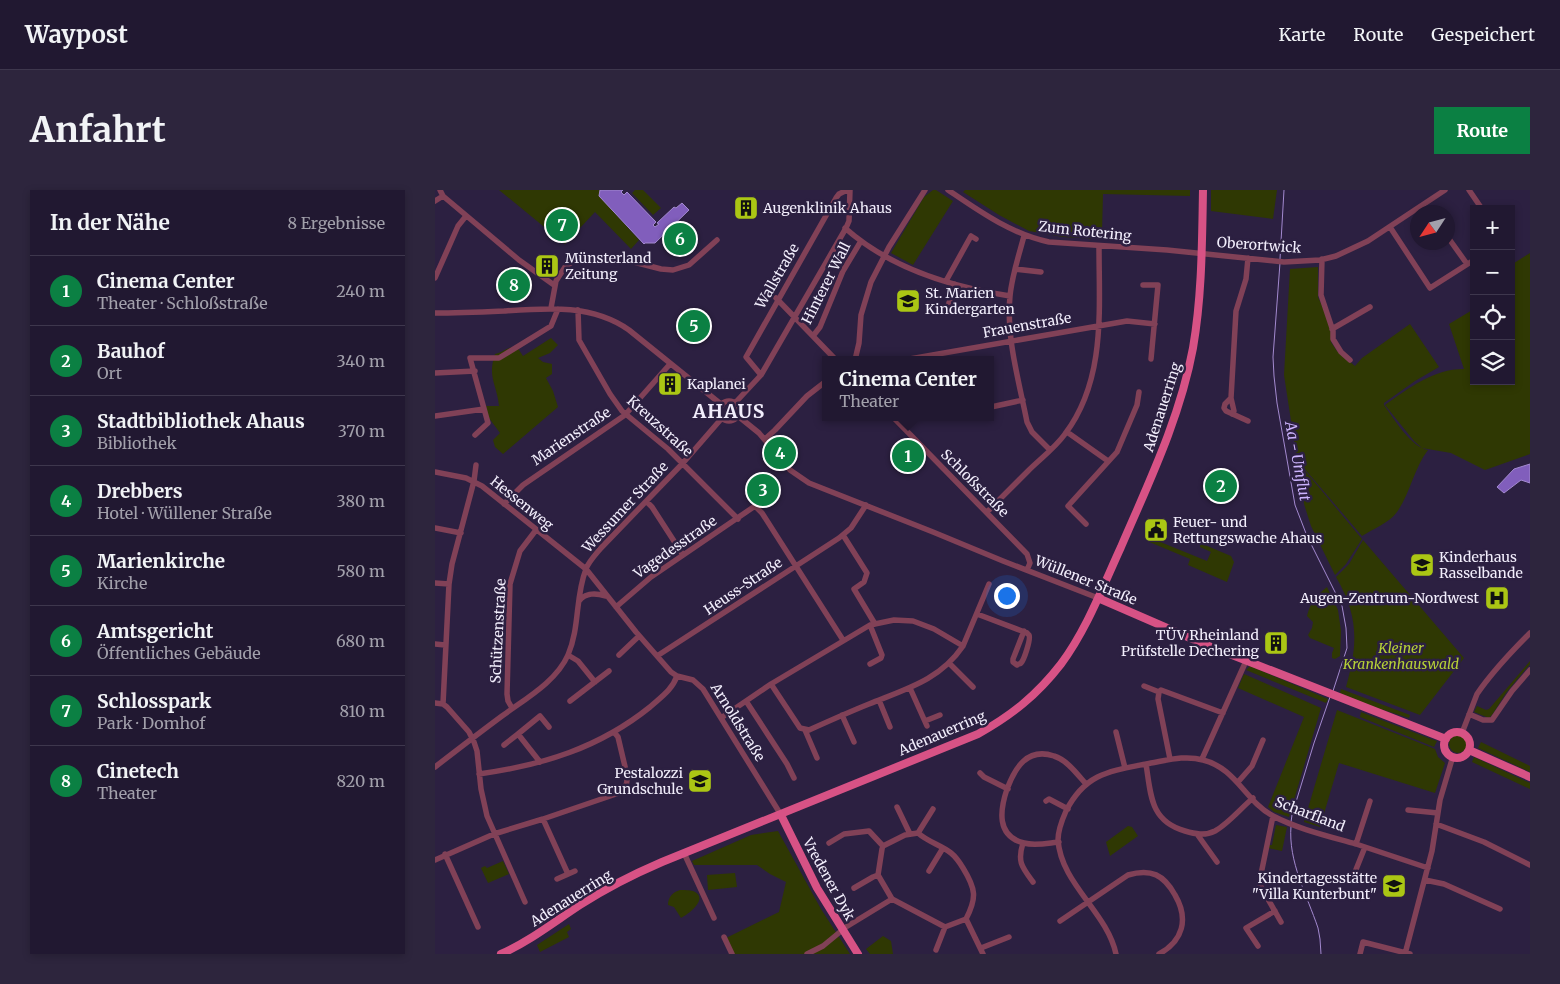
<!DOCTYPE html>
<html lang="de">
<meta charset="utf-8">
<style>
:root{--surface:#211831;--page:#2d253d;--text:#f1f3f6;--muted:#a2a0ab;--line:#3e374d;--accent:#0b8043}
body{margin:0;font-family:Merriweather,serif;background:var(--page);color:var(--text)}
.controls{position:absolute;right:15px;top:15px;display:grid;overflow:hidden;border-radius:0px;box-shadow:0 2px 8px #0003}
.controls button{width:45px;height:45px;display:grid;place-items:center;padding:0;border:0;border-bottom:1px solid var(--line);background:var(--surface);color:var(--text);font:25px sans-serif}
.compass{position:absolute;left:975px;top:15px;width:45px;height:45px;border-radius:50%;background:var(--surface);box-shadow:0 2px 8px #0003;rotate:234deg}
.you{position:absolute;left:571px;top:405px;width:18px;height:18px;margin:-12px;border:4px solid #fff;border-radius:50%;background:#1a73e8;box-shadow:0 0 0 8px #1a73e833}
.badge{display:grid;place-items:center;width:32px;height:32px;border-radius:50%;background:var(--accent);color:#fff;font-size:16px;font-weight:700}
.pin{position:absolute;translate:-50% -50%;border:2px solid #fff;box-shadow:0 1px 5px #0006}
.popup{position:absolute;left:387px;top:166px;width:172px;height:65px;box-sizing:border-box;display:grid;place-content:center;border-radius:0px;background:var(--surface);filter:drop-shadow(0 1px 4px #0005);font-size:16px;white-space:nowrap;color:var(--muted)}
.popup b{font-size:19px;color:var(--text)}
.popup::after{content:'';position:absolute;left:50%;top:100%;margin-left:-10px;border:10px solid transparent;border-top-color:var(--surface)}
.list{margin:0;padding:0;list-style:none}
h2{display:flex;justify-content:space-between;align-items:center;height:65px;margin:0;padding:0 20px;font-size:21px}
h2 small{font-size:16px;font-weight:400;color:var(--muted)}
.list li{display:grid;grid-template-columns:32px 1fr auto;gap:15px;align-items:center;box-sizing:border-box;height:70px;padding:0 20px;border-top:1px solid var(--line)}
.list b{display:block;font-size:19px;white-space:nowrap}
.list p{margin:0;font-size:16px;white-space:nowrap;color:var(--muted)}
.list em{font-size:16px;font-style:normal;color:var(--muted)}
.icon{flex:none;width:28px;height:28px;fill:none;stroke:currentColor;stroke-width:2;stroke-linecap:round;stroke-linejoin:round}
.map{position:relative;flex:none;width:1095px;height:764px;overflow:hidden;border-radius:0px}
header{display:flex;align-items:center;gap:30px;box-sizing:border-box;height:70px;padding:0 25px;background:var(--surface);border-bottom:1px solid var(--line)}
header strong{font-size:24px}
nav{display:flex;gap:28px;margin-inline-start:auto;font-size:18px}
.intro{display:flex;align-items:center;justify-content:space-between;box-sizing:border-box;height:120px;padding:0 30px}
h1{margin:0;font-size:35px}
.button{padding:12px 22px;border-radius:0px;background:var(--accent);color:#fff;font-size:18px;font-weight:700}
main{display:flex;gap:30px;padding:0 30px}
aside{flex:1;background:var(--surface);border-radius:0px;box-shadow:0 2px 8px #0003}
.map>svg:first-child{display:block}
</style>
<header>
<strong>Waypost</strong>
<nav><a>Karte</a><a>Route</a><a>Gespeichert</a></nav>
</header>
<div class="intro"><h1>Anfahrt</h1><a class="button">Route</a></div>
<main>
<aside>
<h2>In der Nähe<small>8 Ergebnisse</small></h2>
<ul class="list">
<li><span class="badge">1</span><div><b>Cinema Center</b><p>Theater · Schloßstraße</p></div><em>240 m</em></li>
<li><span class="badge">2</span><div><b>Bauhof</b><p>Ort</p></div><em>340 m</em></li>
<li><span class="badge">3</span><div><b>Stadtbibliothek Ahaus</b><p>Bibliothek</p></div><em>370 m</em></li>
<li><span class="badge">4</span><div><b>Drebbers</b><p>Hotel · Wüllener Straße</p></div><em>380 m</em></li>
<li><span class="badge">5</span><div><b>Marienkirche</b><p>Kirche</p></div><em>580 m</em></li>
<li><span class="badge">6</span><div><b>Amtsgericht</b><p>Öffentliches Gebäude</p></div><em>680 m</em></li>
<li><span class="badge">7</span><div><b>Schlosspark</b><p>Park · Domhof</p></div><em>810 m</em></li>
<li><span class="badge">8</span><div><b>Cinetech</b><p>Theater</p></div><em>820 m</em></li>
</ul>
</aside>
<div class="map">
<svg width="1095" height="764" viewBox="0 0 1095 764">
<rect width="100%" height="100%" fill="#2c2041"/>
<!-- green -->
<path fill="#2f3803" d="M64 0H165L164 6 204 50 196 59 160 22 130 54Z
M200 0H208L226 18 218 25 197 3Z
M498 0H501L518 11 478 75 456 63 489 7Z
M530 0H755V6L668 4 667 42H662V49L628 47 594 41 564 25 528 2Z
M776 0H842L838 29 776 21Z
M1095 63V264L1050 280 1016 263 987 258 979 251 950 215C974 198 998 179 1029 179L1014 134 1039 119V191H1076V75Z
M883 77V107L890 122 896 143V152L902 161 920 176 927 168 975 134 1004 177 980 191 949 213V215C959 229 976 257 993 260 979 278 975 304 962 322 954 333 938 339 927 346L862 270 849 185 855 79Z
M116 148 123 155 115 163 103 168 108 172 117 174V184L111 188 118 201 123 217 68 264 60 257 58 250 65 243 54 228 51 216H64C62 194 52 188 60 164 70 162 70 157 82 157L88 166Z
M862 271 927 349 911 374 900 385 876 336 869 314Z
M713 347 772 371 776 362 765 357V353L796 366 799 372 792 392 753 375 755 369 712 351Z
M928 350 1029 468 985 525 911 497C923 454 924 427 901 387L914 374Z
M892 397 903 420 906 441 905 466 900 469 897 468V463L899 458 875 448 873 445 877 438 878 432 872 426C875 413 881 406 892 397Z
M1095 471V474L1071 503 1057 525 1054 528 1039 522 1042 516 1051 520 1054 519Z
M815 476 893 509 891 513 811 480Z
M809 484 886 518 854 627 839 622 833 617 869 527 803 498Z
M906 499 975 525 974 528 939 517 905 503Z
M902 520 1000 559 1003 567 1010 573 1000 603 904 573 885 637 869 632Z
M926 522 996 549 1002 551 999 557 925 527Z
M1014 554a9 9 0 1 1 18 0a9 9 0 1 1-18 0Z
M1046 552 1095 576V582L1043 558Z
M1039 567 1095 593V599L1037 572Z
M841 635 852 637 847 661 833 658V655H837Z
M693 636 697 637 703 646 675 666 671 652Z
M343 641 386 719 415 764H297L291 748 344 722 351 692 335 684 322 675H259L257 671 316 645Z
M68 671 74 684 53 693 46 678 50 676 52 678Z
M300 683 302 697 273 700 272 685Z
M245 700C249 700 255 700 258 701 275 708 254 724 246 728L239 717 233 715C233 707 238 702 245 700Z
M134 734 136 739 132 742 134 747 105 762 102 755Z
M448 746 456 751 458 764H435L431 759Z"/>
<!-- water -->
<path fill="#815ebc" stroke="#a389cf" d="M165 0H188L186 2 189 5 192 2 221 32 218 35 220 37 224 34 222 33 239 17 241 18 247 13 254 20 220 53H210L209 54 164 6Z
M1095 274V293L1086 290 1069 303 1062 297 1079 279Z"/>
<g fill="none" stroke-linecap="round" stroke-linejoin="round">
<!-- stream -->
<path stroke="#a389cf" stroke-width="1" d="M845 69 849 0
M845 73 838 167 839 186 842 213 860 315 872 346 907 416 911 438 912 458 898 501
M856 632 857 625 879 553 895 507
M856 636C853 672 872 705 883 738L885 749 886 764"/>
<!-- minor -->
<path stroke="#814157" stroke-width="5.5" d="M5 0 8 6 84 70 119 95
M513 0C544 21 576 44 614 52L732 60 849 72 885 70 901 66 933 51 1010 0
M1034 0 1047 19
M0 11 8 6
M955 37 995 98 1039 70
M410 38C456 79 516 97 575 106
M589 46C584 65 577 85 575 106 571 148 584 191 592 232L597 242 615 260
M1012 46 1032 74
M813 68 811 89 801 121 796 208 790 214 789 218 791 221 813 231
M887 69 886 105 898 141V149L906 162 915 170
M580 79 606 82
M0 88 23 36 31 26
M511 91 536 46 541 49
M708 95H723L716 169
M341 108 401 170
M513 116 520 94
M116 118 121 91 130 77 141 69 154 68 191 70 226 79 238 80 254 75 282 50
M143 120 144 150 175 204 187 221 233 259 303 329
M0 123C23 123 46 122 69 121 112 118 157 114 194 140L287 215
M897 139 935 117
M378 146 385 137 408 81 426 51
M420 170 424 153 426 125 436 92 454 57 490 0
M469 170 692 131 720 134
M0 183 40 181
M326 185 311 167 401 8 404 4 412 0
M796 208 799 221 797 224
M284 221a10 10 0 1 1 20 0a10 10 0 1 1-20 0Z
M300 213 326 185 411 38 414 31 415 0
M556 217 588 210
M0 226 49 219
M303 226 324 243 355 280 374 293 498 342 568 371 663 408
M458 227 592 364 595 373 592 380
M530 227V228
M632 242 673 271
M40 245 53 233 35 168H64L116 136 123 119
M330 249 340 240 372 206 390 192
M0 282 31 288 47 296 151 379 201 442 236 482 242 486 258 490 268 499 346 625
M212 312 217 317 248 365
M69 314 88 295 190 225 235 174
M552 322C566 308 579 295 593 281 605 269 620 258 630 244 671 190 664 120 664 56
M651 334 633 316 682 262 702 215 704 202
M0 338 26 343
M408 345 432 383 429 392 419 399 440 434
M0 393 14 394
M144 411C151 402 161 403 171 406
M181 417 216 387 320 316 327 323 408 450
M542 424 587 441C590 442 592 442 594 445 596 449 589 470 586 473 585 474 583 474 582 475L578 472V469L589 441
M435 435 447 465 446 468 435 474
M0 454 10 455
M133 465 143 471 160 492
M184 465 204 446
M222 466 404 348 416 338 431 315
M514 473 538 497
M336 494 365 538 374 540C394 531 414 522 434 514 471 499 505 490 528 456L554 394
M709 496 724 502
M475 498 492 536
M444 510 455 537
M135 511 174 481
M311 511 352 574 359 588
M0 513 8 514 12 517 34 542 39 552 42 561 46 599 52 626 90 712
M8 514 14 394 17 374 39 291 41 275
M77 518 73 511 72 504 75 394 85 361 101 340
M1034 524 1048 530H1057L1077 501 1095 480
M407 525 419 552
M286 528 336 494 435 435 459 430 478 431 499 439 528 456
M490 531 505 525
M370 540 382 568
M681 542 690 578
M1027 543 1042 504C1057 482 1076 462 1095 443
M69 555 83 544
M735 569 723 509 724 502 726 500 788 523
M767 569 811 471
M105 572 83 544 105 526 114 537
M711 574C716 605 715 631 750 641 760 644 770 646 780 641 793 634 806 618 818 608
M0 577C22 560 44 543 67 526 90 509 121 492 133 465 145 437 140 407 151 379 154 371 161 364 166 358L248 273 287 228
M545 583 549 587 573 599
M44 584C108 575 164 558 215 517 226 507 237 500 242 486
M803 592 817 576 828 550
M611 611 614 609 633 619
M462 617 475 644
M498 619 483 643C493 652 506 655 516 663 521 667 525 673 528 678 541 699 542 708 531 729L548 764
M973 620 1003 623
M838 626 825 689V695L846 732
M108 629 133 684
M1001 634 1049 652 1095 675
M762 644 782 672
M624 652C613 653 600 656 589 653 561 646 565 620 572 599 580 578 592 557 619 566 632 570 642 584 651 594
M394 653 409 644 434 641 448 656
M588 653C582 672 587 677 598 692
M921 654 935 611
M249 663 279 728
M10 664 43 737
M0 670 59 644 108 629 181 604C190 599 193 595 192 585L183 547 179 542
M494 681 508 658
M918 687 930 657
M122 689 140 681
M990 690 1009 694 1065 719
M419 698 438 687 443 685
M457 709 510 737 531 729
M625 731 693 685C716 678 729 685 740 705 754 729 748 751 724 764
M289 747 297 764
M823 756 811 738 840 721
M546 758 574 747
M501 760 510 737
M372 764 388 756 411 737 457 709 443 685 447 659 448 656 470 645 483 643
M681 764C672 722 626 694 623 650 623 640 627 630 631 621 651 582 676 581 716 573 733 570 751 565 768 570 801 578 810 611 838 626 863 639 893 646 921 654 945 662 969 670 993 678
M925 764 928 752 975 764
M970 764 997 661 1005 610 1018 566"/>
<!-- major -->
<path stroke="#d75285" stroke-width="8" d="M663 408 769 454 1011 549
M1009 555a13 13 0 1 1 26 0a13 13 0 1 1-26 0Z
M1034 560 1095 587
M346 625 382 698 423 764
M66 764C95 751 119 732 145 715 171 698 199 684 227 672L543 544C577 525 602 505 626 474 652 439 668 396 686 357 714 292 745 228 758 158 767 106 767 53 768 0"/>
</g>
<!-- icons -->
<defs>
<symbol id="building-square" viewBox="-11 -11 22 22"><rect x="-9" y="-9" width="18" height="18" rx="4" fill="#abc614" stroke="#2c2041"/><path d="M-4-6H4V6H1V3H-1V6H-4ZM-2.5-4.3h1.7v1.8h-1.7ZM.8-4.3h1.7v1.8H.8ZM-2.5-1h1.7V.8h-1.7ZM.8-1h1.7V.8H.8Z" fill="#111"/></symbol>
<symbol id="school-square" viewBox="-11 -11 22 22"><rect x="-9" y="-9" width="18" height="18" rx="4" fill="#abc614" stroke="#2c2041"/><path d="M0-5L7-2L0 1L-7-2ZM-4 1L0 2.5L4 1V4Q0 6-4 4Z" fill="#111"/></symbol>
<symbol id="civic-square" viewBox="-11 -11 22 22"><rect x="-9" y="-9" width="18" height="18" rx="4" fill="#abc614" stroke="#2c2041"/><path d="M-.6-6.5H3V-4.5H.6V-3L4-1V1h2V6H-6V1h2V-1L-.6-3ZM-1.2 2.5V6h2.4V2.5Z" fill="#111"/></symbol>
<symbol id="hospital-square" viewBox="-11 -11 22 22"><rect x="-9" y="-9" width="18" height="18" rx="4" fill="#abc614" stroke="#2c2041"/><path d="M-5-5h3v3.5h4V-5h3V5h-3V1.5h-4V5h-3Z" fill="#111"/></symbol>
</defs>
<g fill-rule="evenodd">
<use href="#building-square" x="297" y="4" width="28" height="28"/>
<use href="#building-square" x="98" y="62" width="28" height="28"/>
<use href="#school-square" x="459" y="97" width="28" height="28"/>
<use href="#building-square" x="221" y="180" width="28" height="28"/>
<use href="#civic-square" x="707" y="326" width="28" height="28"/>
<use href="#school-square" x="973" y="361" width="28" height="28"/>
<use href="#hospital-square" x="1048" y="394" width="28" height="28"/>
<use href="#building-square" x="827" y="439" width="28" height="28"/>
<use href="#school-square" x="251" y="577" width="28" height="28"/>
<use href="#school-square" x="945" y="682" width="28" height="28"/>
</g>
<g text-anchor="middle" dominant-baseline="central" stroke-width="5" stroke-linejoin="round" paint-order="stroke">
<!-- poi labels -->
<g font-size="14" fill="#f2eefc" stroke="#2c2041" text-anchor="start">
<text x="328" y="18">Augenklinik Ahaus</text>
<text x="130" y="68">Münsterland<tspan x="130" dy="16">Zeitung</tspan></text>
<text x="490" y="103">St. Marien<tspan x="490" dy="16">Kindergarten</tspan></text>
<text x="252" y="194">Kaplanei</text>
<text x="738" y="332">Feuer- und<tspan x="738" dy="16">Rettungswache Ahaus</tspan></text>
<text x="1004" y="367">Kinderhaus<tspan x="1004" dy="16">Rasselbande</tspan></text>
<text x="1044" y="408" text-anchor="end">Augen-Zentrum-Nordwest</text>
<text x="824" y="445" text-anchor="end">TÜV Rheinland<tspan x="824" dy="16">Prüfstelle Dechering</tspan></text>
<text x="248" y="583" text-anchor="end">Pestalozzi<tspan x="248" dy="16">Grundschule</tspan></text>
<text x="942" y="688" text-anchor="end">Kindertagesstätte<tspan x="942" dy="16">"Villa Kunterbunt"</tspan></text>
</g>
<!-- street labels -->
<g font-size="14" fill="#f2eefc" stroke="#2c2041">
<text transform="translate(650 41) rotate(6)">Zum Rotering</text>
<text transform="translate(824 55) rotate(4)">Oberortwick</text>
<text transform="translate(342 86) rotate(-60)">Wallstraße</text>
<text transform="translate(391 93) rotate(-63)">Hinterer Wall</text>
<text transform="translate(592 135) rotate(-10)">Frauenstraße</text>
<text transform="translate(727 217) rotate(-72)">Adenauerring</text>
<text transform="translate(225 236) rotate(42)">Kreuzstraße</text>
<text transform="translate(136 246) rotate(-34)">Marienstraße</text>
<text transform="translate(540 293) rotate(45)">Schloßstraße</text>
<text transform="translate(87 313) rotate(39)">Hessenweg</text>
<text transform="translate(190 317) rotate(-47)">Wessumer Straße</text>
<text transform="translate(240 357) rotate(-35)">Vagedesstraße</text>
<text transform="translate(651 390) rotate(22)">Wüllener Straße</text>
<text transform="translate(308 396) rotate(-34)">Heuss-Straße</text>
<text transform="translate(63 441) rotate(-87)">Schützenstraße</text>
<text transform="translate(303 532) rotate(58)">Arnoldstraße</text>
<text transform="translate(507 543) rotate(-23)">Adenauerring</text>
<text transform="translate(875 624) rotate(21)">Scharfland</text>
<text transform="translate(394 689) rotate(61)">Vredener Dyk</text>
<text transform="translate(136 708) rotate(-32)">Adenauerring</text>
</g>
<!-- park labels -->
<g font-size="14" font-style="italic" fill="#b7d237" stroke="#2c2041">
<text x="966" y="458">Kleiner<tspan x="966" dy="16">Krankenhauswald</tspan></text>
</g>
<!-- water labels -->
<g font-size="15" font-style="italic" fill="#ccb3fd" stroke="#2c2041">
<text transform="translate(863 271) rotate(79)">Aa - Umflut</text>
</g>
<!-- district labels -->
<g font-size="19" font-weight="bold" letter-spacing="1" fill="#f2eefc" stroke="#2c2041">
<text x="294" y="221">AHAUS</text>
</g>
</g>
</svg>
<div class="controls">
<button>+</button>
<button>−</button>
<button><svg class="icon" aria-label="locate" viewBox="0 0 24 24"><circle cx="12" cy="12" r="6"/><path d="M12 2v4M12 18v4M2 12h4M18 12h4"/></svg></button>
<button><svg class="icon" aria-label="layers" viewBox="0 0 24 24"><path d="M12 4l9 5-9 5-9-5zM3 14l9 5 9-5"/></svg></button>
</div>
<svg class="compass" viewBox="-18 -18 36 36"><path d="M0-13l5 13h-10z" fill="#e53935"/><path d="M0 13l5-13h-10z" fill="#a2a0ab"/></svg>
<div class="you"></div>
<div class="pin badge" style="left:473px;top:266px">1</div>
<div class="popup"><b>Cinema Center</b>Theater</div>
<div class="pin badge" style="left:786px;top:296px">2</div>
<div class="pin badge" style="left:328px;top:300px">3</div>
<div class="pin badge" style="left:345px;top:263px">4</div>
<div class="pin badge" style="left:259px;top:136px">5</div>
<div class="pin badge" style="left:245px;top:49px">6</div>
<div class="pin badge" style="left:127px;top:35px">7</div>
<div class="pin badge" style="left:79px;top:95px">8</div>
</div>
</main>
